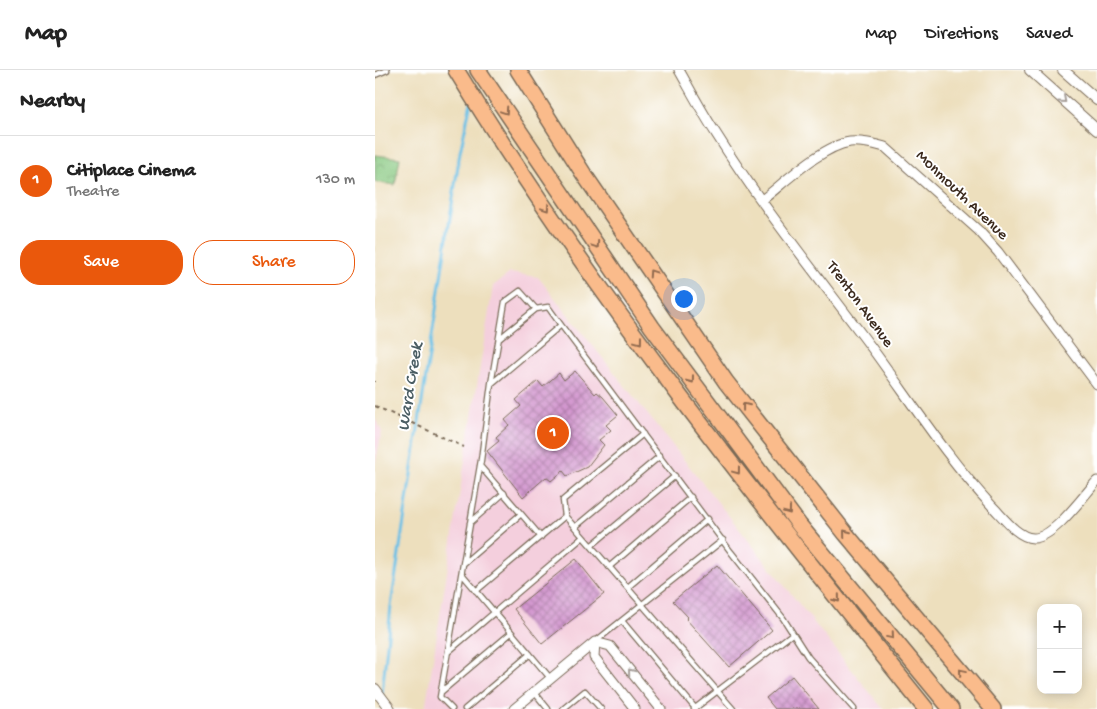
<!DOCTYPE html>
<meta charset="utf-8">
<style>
:root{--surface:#fff;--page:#f6f6f6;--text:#222;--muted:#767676;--line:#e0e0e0;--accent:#ea580c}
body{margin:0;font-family:"Gochi Hand",sans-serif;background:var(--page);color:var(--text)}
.controls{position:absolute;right:15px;bottom:15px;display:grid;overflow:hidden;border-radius:10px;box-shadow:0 2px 12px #0003}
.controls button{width:45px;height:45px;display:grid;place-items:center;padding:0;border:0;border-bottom:1px solid var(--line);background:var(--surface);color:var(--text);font:25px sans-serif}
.you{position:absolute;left:308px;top:228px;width:18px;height:18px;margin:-12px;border:4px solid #fff;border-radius:50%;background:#1a73e8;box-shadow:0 0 0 8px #1a73e833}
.badge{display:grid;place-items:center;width:32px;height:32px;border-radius:50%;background:var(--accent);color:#fff;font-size:16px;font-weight:700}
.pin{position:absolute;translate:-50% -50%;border:2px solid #fff;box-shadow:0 1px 5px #0006}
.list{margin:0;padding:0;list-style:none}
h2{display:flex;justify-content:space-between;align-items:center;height:65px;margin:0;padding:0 20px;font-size:21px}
h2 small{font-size:16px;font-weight:400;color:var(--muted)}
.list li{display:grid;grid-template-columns:32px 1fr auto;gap:15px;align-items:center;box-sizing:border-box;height:90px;padding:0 20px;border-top:1px solid var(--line)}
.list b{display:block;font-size:19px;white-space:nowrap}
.list p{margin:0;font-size:16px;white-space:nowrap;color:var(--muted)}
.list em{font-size:16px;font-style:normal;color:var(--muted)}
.actions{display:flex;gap:10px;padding:15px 20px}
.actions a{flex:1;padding:11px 0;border:1px solid var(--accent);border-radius:20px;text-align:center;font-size:18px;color:var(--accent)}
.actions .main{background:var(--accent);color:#fff}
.map{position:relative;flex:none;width:722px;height:639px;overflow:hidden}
header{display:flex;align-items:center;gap:30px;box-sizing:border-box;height:70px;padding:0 25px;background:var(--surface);border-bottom:1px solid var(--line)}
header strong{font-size:24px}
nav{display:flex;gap:28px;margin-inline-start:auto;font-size:18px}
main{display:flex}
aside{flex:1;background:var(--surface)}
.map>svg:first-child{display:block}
</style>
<header>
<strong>Map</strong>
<nav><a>Map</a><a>Directions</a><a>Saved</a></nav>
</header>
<main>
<aside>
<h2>Nearby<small></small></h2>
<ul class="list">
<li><span class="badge">1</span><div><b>Citiplace Cinema</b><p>Theatre</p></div><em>130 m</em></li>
</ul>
<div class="actions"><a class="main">Save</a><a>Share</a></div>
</aside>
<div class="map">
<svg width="722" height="639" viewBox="0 0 722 639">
<defs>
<pattern id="park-crowns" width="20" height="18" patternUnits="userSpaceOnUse" patternTransform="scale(1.25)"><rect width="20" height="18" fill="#87c880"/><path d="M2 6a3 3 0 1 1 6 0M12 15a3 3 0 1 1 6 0" fill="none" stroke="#70a368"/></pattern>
<pattern id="building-cross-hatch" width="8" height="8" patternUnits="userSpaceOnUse" patternTransform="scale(1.25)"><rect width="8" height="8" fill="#d294ce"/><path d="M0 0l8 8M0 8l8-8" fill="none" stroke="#ac79a7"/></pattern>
</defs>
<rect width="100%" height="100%" fill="#fff"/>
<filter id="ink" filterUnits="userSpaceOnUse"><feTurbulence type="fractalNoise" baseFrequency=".02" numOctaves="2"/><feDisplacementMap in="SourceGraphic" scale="10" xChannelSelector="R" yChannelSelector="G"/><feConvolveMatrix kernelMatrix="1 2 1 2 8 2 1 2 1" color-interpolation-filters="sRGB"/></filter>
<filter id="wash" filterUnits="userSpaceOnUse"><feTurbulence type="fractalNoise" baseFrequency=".0096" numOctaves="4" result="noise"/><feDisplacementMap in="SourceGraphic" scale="20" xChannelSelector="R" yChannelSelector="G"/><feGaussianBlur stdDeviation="1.12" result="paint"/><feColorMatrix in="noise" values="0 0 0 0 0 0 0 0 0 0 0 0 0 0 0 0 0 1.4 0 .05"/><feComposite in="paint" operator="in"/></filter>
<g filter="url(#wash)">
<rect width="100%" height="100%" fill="#eddfbd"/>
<!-- built -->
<path fill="#f4cfdd" d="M135 203 163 207 508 639H50L118 216Z
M0 348 7 362 0 395Z"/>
<!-- park -->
<path fill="url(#park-crowns)" stroke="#61794f" d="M0 85 25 88 20 115 0 112Z"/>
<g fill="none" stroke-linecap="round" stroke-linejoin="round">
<!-- stream -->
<path stroke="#69c0e6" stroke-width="3" d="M7 624 16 536 85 82 96 32"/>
</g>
<g id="blocks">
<!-- building -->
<path fill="url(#building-cross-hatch)" d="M200 301 220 324 222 322 228 327 243 345 231 355 236 360 224 370 229 375 212 397 192 406 188 401 176 411 171 407 148 427 112 381 124 371 121 367 134 355 130 350 146 336 141 330 163 311 168 317 184 303 189 310Z
M201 489 229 524 167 574 139 539Z
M342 495 397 560 354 597 311 549 313 547 298 531Z
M417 606 444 639H400L391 628Z"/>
</g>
</g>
<g filter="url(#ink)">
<use href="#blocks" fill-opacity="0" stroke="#796956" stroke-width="1"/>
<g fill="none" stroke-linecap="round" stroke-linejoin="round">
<defs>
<path id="service" d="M0 5 12 0
M124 269 161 239
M116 314 130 232 145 221 161 239 173 237 186 255
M268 364 188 430 190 446 358 639
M105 396 166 467
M95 453 129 423
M200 457 285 386
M216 476 300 406
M89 493 146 444
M234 497 316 427
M87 504 176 609
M253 517 333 449
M101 521 190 446
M247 551 320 638
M221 571 348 470
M73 582 208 467
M66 622 136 563
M160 623 173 639
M77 639 65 627 106 390 116 314 186 255 356 482 408 548 433 587 479 639
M90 639 155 584
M188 639 210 621 226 639
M319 639 417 564"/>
<path id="minor" d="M304 0C316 21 327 42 340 62 387 137 443 206 496 277 535 330 572 388 617 436 628 447 642 467 658 468 678 469 709 425 722 411
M387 130C410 112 447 76 475 72 488 71 498 74 510 77L604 161 623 182 722 314
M220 572 235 576 286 639
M220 572 219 587 260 639
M139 639 220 572"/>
<path id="tertiary" d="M655 0 722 60
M688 0 722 30
M0 619 15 639"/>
<path id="motorway" d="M81 0C219 226 385 433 551 639
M103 0 277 257 425 456 576 639
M143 0 208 103 351 312 471 464 618 639"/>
</defs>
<!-- service casing -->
<use href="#service" stroke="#796956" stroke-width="7"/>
<!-- minor casing -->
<use href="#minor" stroke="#796956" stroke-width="11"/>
<!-- tertiary casing -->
<use href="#tertiary" stroke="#796956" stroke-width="12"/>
<!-- motorway casing -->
<use href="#motorway" stroke="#796956" stroke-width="18"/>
<!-- path -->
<path stroke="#796956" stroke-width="2" stroke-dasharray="4 4" stroke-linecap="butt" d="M0 311V312
M0 336 89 377"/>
<!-- service -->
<use href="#service" stroke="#fff" stroke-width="4.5"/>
<!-- minor -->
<use href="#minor" stroke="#fff" stroke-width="9"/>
<!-- tertiary -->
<use href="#tertiary" stroke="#fff" stroke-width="10"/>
<!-- motorway -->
<use href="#motorway" stroke="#fabb8b" stroke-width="15"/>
</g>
<!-- one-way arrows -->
<defs><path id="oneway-chevron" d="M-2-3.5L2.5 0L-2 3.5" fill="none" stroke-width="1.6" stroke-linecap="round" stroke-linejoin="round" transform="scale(1.25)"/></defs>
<g stroke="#a79f9a">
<use href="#oneway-chevron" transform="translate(688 30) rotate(42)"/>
<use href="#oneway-chevron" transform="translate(256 602) rotate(-129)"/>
</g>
<g stroke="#916b4f">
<use href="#oneway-chevron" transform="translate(130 41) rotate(56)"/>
<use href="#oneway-chevron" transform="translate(171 138) rotate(56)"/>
<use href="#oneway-chevron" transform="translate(221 175) rotate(56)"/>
<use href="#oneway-chevron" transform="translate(277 203) rotate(-124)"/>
<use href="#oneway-chevron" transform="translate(264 271) rotate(53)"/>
<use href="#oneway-chevron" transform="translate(316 310) rotate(53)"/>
<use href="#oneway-chevron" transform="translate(370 336) rotate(-128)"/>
<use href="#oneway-chevron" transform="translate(362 401) rotate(53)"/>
<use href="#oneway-chevron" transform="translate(413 441) rotate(53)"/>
<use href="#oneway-chevron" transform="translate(471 463) rotate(-129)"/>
<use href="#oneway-chevron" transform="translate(462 529) rotate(51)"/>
<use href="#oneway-chevron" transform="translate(516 566) rotate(50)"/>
<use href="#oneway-chevron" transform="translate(587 602) rotate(-130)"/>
</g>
</g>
<g text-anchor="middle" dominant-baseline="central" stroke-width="4" stroke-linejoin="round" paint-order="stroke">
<!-- street labels -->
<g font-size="16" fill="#3b2a1e" stroke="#fff">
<text transform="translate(586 126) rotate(44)">Monmouth Avenue</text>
<text transform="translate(484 235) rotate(54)">Trenton Avenue</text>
</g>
<!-- water labels -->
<g font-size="18" font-style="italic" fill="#4b5e64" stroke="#fff">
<text transform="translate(36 317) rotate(-81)">Ward Creek</text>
</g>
</g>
</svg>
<div class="controls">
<button>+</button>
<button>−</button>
</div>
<div class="you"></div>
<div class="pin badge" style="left:178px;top:363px">1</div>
</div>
</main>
